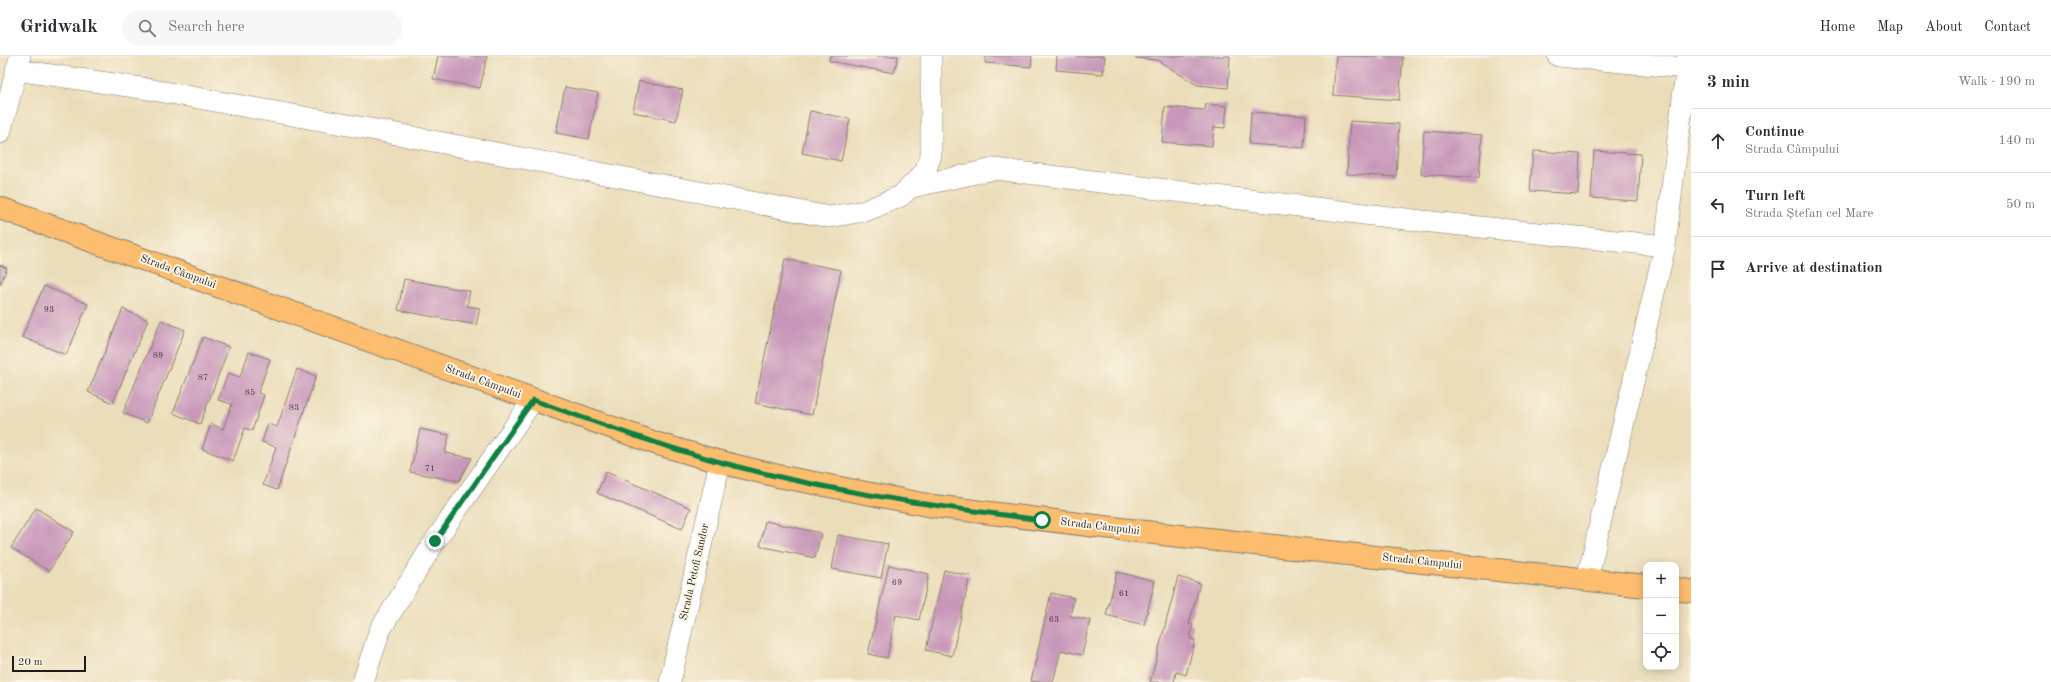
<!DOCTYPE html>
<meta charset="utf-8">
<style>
:root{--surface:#fff;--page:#f7f7f7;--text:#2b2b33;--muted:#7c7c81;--line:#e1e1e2}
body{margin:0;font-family:"Old Standard TT",serif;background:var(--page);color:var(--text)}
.controls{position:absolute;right:12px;bottom:12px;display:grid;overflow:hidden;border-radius:8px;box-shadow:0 2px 10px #0003}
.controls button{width:36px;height:36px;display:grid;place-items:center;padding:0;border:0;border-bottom:1px solid var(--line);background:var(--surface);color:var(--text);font:20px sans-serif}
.scale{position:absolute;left:12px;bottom:10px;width:74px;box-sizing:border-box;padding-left:4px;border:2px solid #1c1c1c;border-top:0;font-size:11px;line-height:14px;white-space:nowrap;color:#1c1c1c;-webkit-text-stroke:3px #fcf5e5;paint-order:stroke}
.stop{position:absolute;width:12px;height:12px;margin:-9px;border:3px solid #0b8043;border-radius:50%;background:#fff}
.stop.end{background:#0b8043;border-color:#fff;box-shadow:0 1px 4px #0008}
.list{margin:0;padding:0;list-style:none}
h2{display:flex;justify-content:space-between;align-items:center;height:52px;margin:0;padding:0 16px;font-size:17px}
h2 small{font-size:13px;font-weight:400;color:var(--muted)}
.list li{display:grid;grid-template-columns:26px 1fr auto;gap:12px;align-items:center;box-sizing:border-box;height:64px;padding:0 16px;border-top:1px solid var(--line)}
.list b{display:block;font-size:15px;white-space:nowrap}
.list p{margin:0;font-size:13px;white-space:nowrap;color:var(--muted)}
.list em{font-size:13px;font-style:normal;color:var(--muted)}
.icon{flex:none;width:22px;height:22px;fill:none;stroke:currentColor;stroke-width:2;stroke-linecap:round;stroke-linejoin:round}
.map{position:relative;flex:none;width:1691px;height:626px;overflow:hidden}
header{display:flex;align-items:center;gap:24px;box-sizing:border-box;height:56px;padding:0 20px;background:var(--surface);border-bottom:1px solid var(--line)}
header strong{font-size:19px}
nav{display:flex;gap:22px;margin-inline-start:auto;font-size:14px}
.search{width:280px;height:36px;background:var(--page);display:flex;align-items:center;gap:10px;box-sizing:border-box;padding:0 14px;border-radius:22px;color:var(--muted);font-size:15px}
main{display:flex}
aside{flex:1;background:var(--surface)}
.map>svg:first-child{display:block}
</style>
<header>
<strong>Gridwalk</strong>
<div class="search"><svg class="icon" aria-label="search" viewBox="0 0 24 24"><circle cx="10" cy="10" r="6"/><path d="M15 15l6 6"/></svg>Search here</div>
<nav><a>Home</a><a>Map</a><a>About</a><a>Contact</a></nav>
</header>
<main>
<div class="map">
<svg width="1691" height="626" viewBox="0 0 1691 626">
<rect width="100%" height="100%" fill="#fcf5e5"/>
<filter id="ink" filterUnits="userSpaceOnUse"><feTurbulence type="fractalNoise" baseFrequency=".025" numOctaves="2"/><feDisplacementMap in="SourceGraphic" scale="8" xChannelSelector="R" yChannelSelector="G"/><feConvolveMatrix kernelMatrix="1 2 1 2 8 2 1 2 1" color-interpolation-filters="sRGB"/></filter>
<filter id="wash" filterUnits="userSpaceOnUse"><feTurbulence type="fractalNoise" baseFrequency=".012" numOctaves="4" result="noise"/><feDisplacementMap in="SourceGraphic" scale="16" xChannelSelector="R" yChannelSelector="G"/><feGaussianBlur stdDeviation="0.9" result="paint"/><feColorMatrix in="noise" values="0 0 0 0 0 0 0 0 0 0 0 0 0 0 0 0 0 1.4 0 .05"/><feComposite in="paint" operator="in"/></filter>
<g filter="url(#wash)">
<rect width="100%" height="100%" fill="#ebddb9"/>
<g id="blocks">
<!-- building -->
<path fill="#c898ba" d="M438 0H487L480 32 433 23Z
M830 0H898L894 17 829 5Z
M986 0H1032L1031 11 985 7Z
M1057 0H1105L1103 18 1056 14Z
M1136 0H1230L1228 32 1197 29 1157 4 1135 2Z
M1336 0 1403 1 1399 44 1333 39Z
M639 25 683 34 676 65 633 56Z
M565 31 598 37 589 83 556 77Z
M1206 48 1227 50 1225 72 1214 71 1212 90 1162 86 1165 51 1205 54Z
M810 55 850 63 841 105 802 97Z
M1251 56 1306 60 1304 92 1249 88Z
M1350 65 1399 68 1396 121 1347 118Z
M1424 75 1482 79 1479 122 1421 118Z
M1533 95 1580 98 1578 138 1530 135Z
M1594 95 1641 98 1638 145 1591 142Z
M785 203 841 214 812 359 755 347Z
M0 209 7 212 0 229Z
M404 223 470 235 467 250 480 252 476 269 398 254Z
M44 230 88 248 66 299 22 281Z
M123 253 148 264 113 347 88 336Z
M161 264 185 274 147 367 123 357Z
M203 281 229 291 200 368 173 357Z
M249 296 270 303 258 337 264 339 252 375 245 372 233 405 202 393 211 368 223 373 232 348 218 344 228 317 240 321Z
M297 313 316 320 277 434 263 429 276 391 262 386 268 368 277 371Z
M420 373 449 379 445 397 472 402 459 425 410 416Z
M606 416 691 452 682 473 597 437Z
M36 452 74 476 49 515 11 492Z
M765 465 821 477 815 502 760 490Z
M838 479 888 488 881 522 832 513Z
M889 509 929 518 919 564 896 559 887 602 868 598Z
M944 514 970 520 952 600 926 594Z
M1117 516 1155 525 1144 569 1106 559Z
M1178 521 1200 527 1189 568 1193 569 1190 582 1195 584 1186 619 1176 616 1174 626H1150Z
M1051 537 1074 542 1070 560 1090 564 1082 599 1061 594 1053 626H1035L1031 625Z"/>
</g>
</g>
<g filter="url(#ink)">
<use href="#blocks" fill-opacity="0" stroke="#847c6a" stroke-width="1"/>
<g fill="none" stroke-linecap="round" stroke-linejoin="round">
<defs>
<path id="street" d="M1558 0 1686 12
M16 14 142 32 381 75 829 161 865 155 901 140 925 116 931 99V0
M0 77 20 1
M912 131 994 113 1422 165 1665 190
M1587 524 1665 190 1688 0
M363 626 380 574 435 485 533 344
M670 626 720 406"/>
<path id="primary" d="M0 152 658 388 720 406 778 420 933 450 1162 478 1646 530
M1676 533 1691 535"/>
</defs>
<!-- street casing -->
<use href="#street" stroke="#847c6a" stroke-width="22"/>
<!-- primary casing -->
<use href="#primary" stroke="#847c6a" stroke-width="24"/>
<!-- street -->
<use href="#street" stroke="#fff" stroke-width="21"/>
<!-- primary -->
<use href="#primary" stroke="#fcbd6e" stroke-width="22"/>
</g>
</g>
<g fill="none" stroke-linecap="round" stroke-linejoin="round" filter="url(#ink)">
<!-- route -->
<path stroke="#0b8043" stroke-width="5" d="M435 485 533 344C595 366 657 389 720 406 825 435 933 450 1042 464"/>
</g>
<g text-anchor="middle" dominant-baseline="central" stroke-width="4" stroke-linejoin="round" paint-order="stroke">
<!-- number labels -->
<g font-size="9" fill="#473b44">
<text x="49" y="253">93</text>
<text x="158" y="299">89</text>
<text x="203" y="321">87</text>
<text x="250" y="336">85</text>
<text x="294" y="351">83</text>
<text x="430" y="412">71</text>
<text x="897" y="526">69</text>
<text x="1124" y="537">61</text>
<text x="1054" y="563">63</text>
</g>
<!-- street labels -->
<g font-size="11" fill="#1c1c1c" stroke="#fcf5e5">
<text transform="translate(178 216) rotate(20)">Strada Câmpului</text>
<text transform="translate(483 326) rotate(20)">Strada Câmpului</text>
<text transform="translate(1100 471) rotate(7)">Strada Câmpului</text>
<text transform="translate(1422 506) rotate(6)">Strada Câmpului</text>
<text transform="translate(695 516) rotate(-77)">Strada Petofi Sandor</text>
</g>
</g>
</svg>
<div class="controls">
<button>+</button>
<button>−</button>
<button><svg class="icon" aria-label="locate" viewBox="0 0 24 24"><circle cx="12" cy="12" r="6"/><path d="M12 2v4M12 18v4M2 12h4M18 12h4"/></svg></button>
</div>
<div class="scale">20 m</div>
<div class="stop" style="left:1042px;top:464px"></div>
<div class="stop end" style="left:435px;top:485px"></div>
</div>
<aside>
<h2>3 min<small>Walk · 190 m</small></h2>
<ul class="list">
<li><svg class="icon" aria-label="ahead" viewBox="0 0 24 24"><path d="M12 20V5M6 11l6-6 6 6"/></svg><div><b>Continue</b><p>Strada Câmpului</p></div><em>140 m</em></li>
<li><svg class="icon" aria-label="left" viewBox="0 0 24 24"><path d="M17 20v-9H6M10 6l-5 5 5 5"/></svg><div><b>Turn left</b><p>Strada Ștefan cel Mare</p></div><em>50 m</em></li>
<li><svg class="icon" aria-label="arrive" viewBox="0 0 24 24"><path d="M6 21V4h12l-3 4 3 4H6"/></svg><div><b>Arrive at destination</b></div></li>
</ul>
</aside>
</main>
